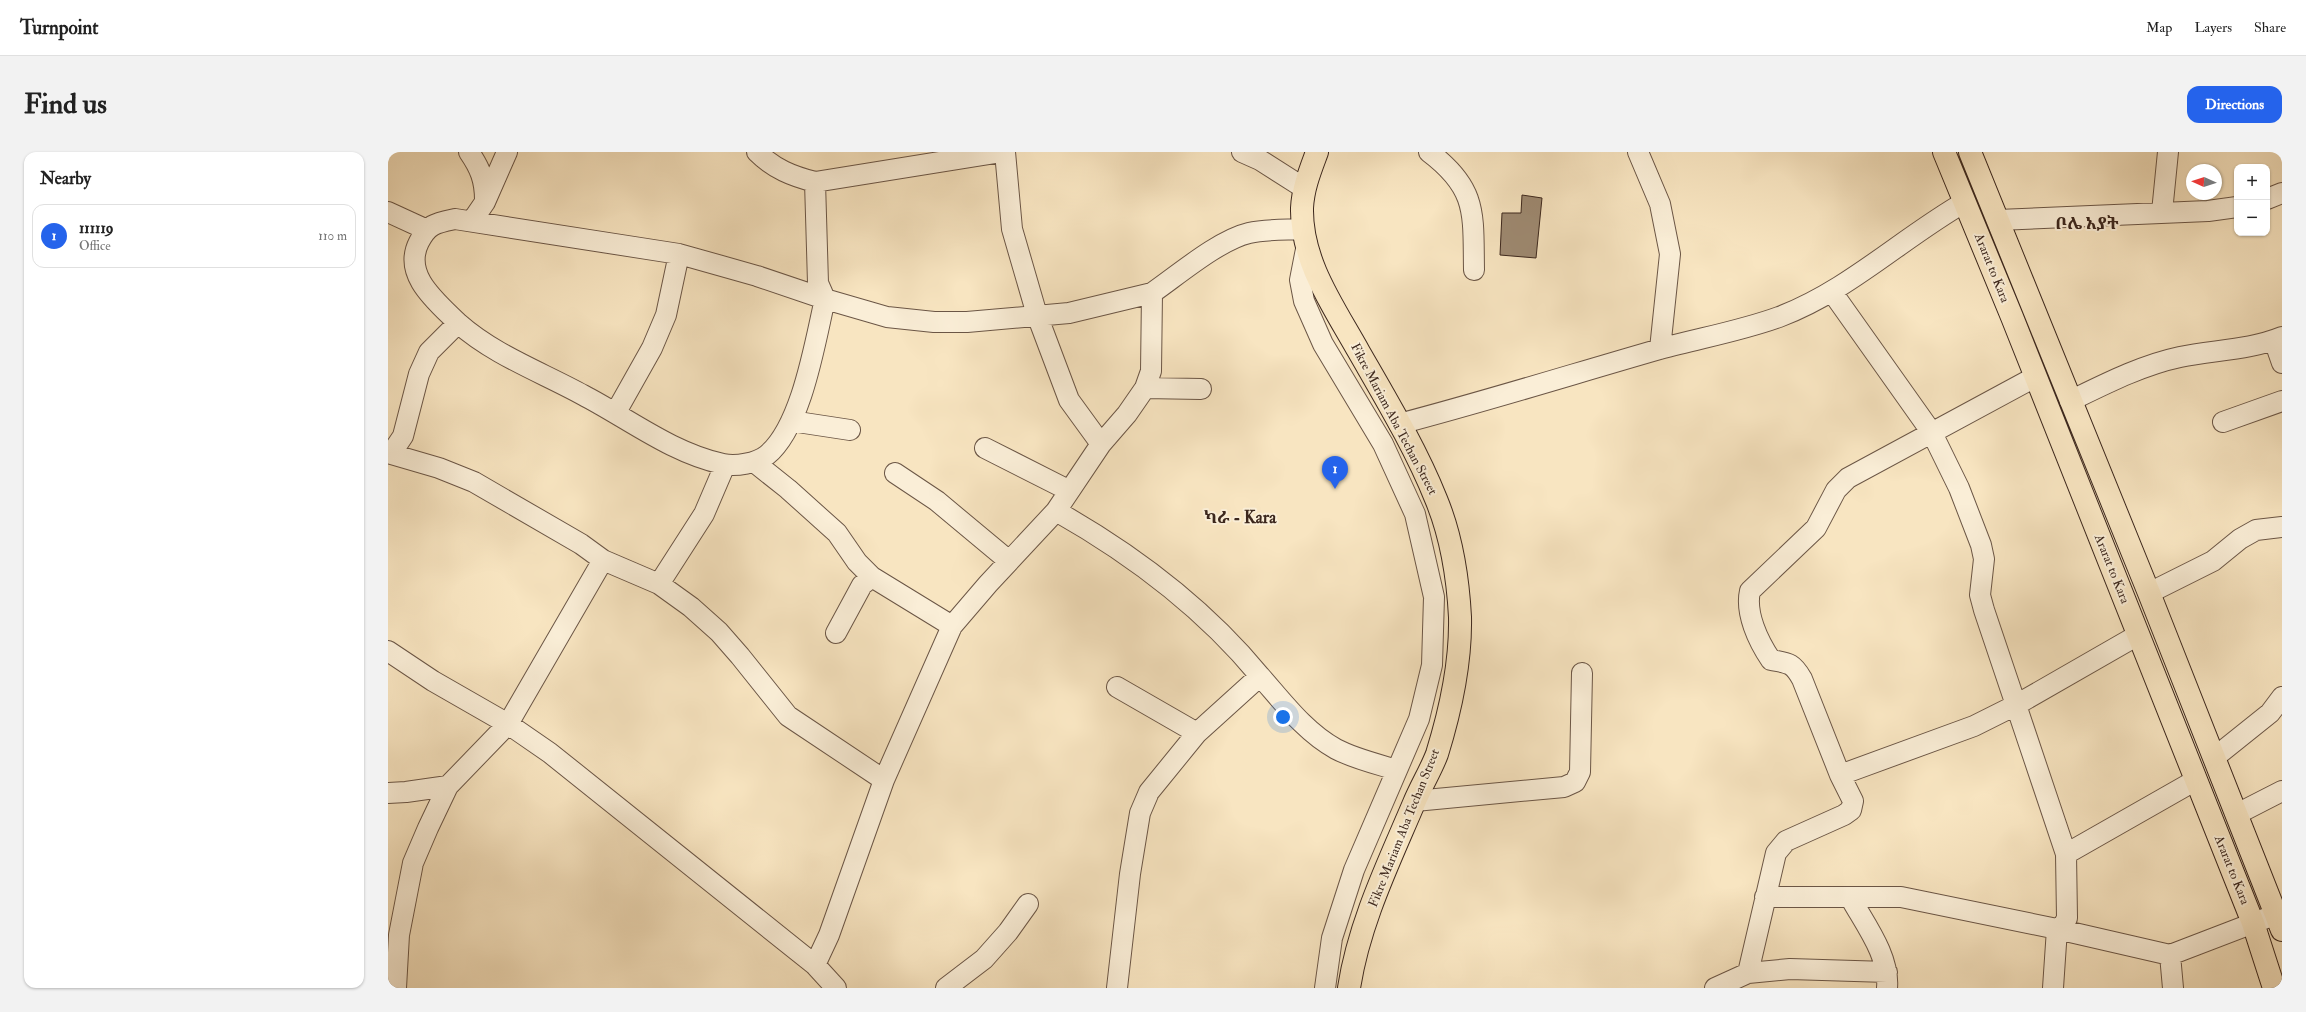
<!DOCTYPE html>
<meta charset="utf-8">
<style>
:root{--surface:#fff;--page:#f2f2f2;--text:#222;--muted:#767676;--line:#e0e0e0;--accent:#2563eb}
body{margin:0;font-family:"IM FELL Double Pica","Noto Serif Ethiopic",serif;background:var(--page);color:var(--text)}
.controls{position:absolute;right:12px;top:12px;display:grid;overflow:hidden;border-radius:8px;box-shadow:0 1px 3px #0004}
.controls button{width:36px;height:36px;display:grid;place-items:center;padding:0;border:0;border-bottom:1px solid var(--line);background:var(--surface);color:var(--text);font:20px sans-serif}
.compass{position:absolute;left:1798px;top:12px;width:36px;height:36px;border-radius:50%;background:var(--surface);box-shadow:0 1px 3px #0004;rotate:273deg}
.you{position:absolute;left:895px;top:565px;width:14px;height:14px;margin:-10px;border:3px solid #fff;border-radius:50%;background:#1a73e8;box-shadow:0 0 0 6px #1a73e833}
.badge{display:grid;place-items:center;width:26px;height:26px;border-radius:50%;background:var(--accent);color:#fff;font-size:13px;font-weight:700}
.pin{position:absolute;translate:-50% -33px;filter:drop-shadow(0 1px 2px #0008)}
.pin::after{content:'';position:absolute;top:21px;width:14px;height:12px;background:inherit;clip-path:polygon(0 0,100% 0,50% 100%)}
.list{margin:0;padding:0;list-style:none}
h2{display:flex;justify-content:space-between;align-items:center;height:52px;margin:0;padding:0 16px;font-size:17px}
h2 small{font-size:13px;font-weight:400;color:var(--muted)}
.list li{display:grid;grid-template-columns:26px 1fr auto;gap:12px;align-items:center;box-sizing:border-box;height:64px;margin:0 8px 8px;padding:0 8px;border:1px solid var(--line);border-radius:12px}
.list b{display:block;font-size:15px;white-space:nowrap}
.list p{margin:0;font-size:13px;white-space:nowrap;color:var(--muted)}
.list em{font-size:13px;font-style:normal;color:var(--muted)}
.map{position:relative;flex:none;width:1894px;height:836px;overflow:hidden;border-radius:12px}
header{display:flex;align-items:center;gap:24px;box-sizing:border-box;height:56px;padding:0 20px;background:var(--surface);border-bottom:1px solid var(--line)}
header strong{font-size:19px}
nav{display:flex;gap:22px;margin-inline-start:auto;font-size:14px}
.intro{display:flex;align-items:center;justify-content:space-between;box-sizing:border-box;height:96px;padding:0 24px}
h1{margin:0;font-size:28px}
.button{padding:10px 18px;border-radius:12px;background:var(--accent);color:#fff;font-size:14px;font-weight:700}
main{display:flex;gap:24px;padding:0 24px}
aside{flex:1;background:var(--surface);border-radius:12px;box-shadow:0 1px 3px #0004}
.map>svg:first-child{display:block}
</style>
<header>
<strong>Turnpoint</strong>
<nav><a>Map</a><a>Layers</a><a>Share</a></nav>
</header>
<div class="intro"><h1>Find us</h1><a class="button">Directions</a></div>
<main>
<aside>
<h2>Nearby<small></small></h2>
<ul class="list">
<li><span class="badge">1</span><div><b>111119</b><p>Office</p></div><em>110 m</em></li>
</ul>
</aside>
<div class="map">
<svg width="1894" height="836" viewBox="0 0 1894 836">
<rect width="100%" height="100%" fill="#f8e5c1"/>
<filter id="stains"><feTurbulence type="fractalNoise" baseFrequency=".005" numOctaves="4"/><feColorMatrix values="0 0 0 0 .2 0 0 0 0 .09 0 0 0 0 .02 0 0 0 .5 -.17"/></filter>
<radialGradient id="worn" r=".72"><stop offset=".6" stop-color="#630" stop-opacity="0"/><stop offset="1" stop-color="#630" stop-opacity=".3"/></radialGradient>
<!-- building -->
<path fill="#9e8a72" stroke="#3c271d" d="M1134 43 1154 46 1148 106 1112 103 1114 61H1133Z"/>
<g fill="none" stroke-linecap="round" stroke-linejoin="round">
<defs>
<path id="minor" d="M81 0C92 16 97 28 97 48
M369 0C386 17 404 24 427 30
M617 0 624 77 649 163 681 248 713 292
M854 0 872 8 916 36
M1041 0C1090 37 1085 62 1086 118
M1250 0 1272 52 1282 102 1272 197
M1879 47 1894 41
M0 60 37 77
M1774 60 1780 0
M1610 68 1820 59 1849 55
M84 69 97 50 119 0
M919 92 912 128 916 149 935 192 995 292 1027 362 1046 445 1044 513 1031 567 966 718 944 786 937 836
M1444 140 1544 281 1571 336 1593 393 1596 407 1592 443 1596 458 1628 553 1586 574 1452 623
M437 147 430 131 427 30 614 0
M70 171C49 150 14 123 31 90 40 72 48 71 67 67L291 102 369 124 437 147
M1886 188 1894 211
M757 236 813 237
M1682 249C1717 232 1754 213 1792 205 1826 198 1862 198 1894 185
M228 260 264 196 278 163 291 102
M403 269 462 278
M1835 270 1894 249
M1011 272C1099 249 1185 222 1272 197 1312 186 1353 179 1391 165 1460 139 1514 86 1577 50
M597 296 680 338
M366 310 400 337 449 381 469 410 484 425 564 474
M507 321 549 349 621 409
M668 359C744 402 816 456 872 524
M215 408 271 432 303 455 331 480 352 504 400 564 496 628
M271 432 316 362 337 313
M1761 441 1825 409 1852 387 1868 378 1894 375
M448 481 474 433 484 425
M0 499 45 529 120 572 162 601 427 813 448 836
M729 535 809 581
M1827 605 1882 561 1894 545
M0 641 18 640 60 634
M1027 649 1176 635 1187 630 1192 620 1194 521
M1849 662 1894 639
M1678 702 1628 553 1750 483
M1377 745H1513L1669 777 1675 774 1679 766 1678 702 1808 628
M1462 745C1476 771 1502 804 1499 836
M427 813 441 783 496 628 564 474 600 432 668 359 713 292 739 262 757 236 763 219 764 141C790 123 831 88 861 81 878 77 898 78 916 77
M1360 821 1402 817 1499 820
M8 836 11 783 25 711 40 676 60 634 120 572 215 408 193 392 86 330 51 316 3 302 15 284 31 222 41 200 70 171C106 203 153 220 195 243 241 267 284 301 335 312 348 315 369 311 379 303 414 274 427 190 437 147L499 165 546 170H579L681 161 764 141
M558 836 596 807 620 780 640 752
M729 836 742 722 752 661 761 640 809 581 872 524C895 550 917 580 948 597 967 607 989 612 1009 618
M1327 836 1360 821 1388 701 1398 689 1456 663 1463 658 1465 649 1452 623 1414 527C1405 511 1401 511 1383 508 1370 489 1357 461 1362 439L1428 376 1448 338 1460 326 1647 225
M1665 836 1669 777 1782 803
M1785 836 1782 803 1894 760"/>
<path id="major" d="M929 0C922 19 915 36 914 56 913 110 946 155 971 200 998 247 1028 297 1048 347 1063 383 1070 427 1072 465 1073 512 1063 557 1049 602 1043 618 1033 634 1026 651 1001 710 971 771 961 836
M1556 0 1624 165 1865 771 1886 836
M1582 0 1761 441 1894 778"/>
</defs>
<!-- minor casing -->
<use href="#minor" stroke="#6b5646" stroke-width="22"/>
<!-- major casing -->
<use href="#major" stroke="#3c271d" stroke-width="24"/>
<!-- minor -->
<use href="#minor" stroke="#faeed7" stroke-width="20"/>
<!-- major -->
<use href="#major" stroke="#f8e5c1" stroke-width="22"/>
</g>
<g text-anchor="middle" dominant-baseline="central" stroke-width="4" stroke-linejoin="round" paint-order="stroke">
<!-- street labels -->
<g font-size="13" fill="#3c271d" stroke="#faeed7">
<text transform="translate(1604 116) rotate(68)">Ararat to Kara</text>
<text transform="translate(1006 267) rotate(62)">Fikre Mariam Aba Techan Street</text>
<text transform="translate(1724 417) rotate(68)">Ararat to Kara</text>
<text transform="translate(1016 676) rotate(-68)">Fikre Mariam Aba Techan Street</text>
<text transform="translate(1844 718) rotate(68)">Ararat to Kara</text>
</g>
<!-- district labels -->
<g font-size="17" font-weight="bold" fill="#3c271d" stroke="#faeed7">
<text x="1699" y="71">ቦሌ አያት</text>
<text x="852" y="365">ካራ - Kara</text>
</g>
</g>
<rect width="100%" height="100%" filter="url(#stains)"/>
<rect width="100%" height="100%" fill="url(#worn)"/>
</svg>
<div class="controls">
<button>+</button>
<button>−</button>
</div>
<svg class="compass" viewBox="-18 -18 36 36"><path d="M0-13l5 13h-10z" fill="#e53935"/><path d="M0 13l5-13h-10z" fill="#767676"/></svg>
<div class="you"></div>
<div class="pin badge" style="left:947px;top:337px">1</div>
</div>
</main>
